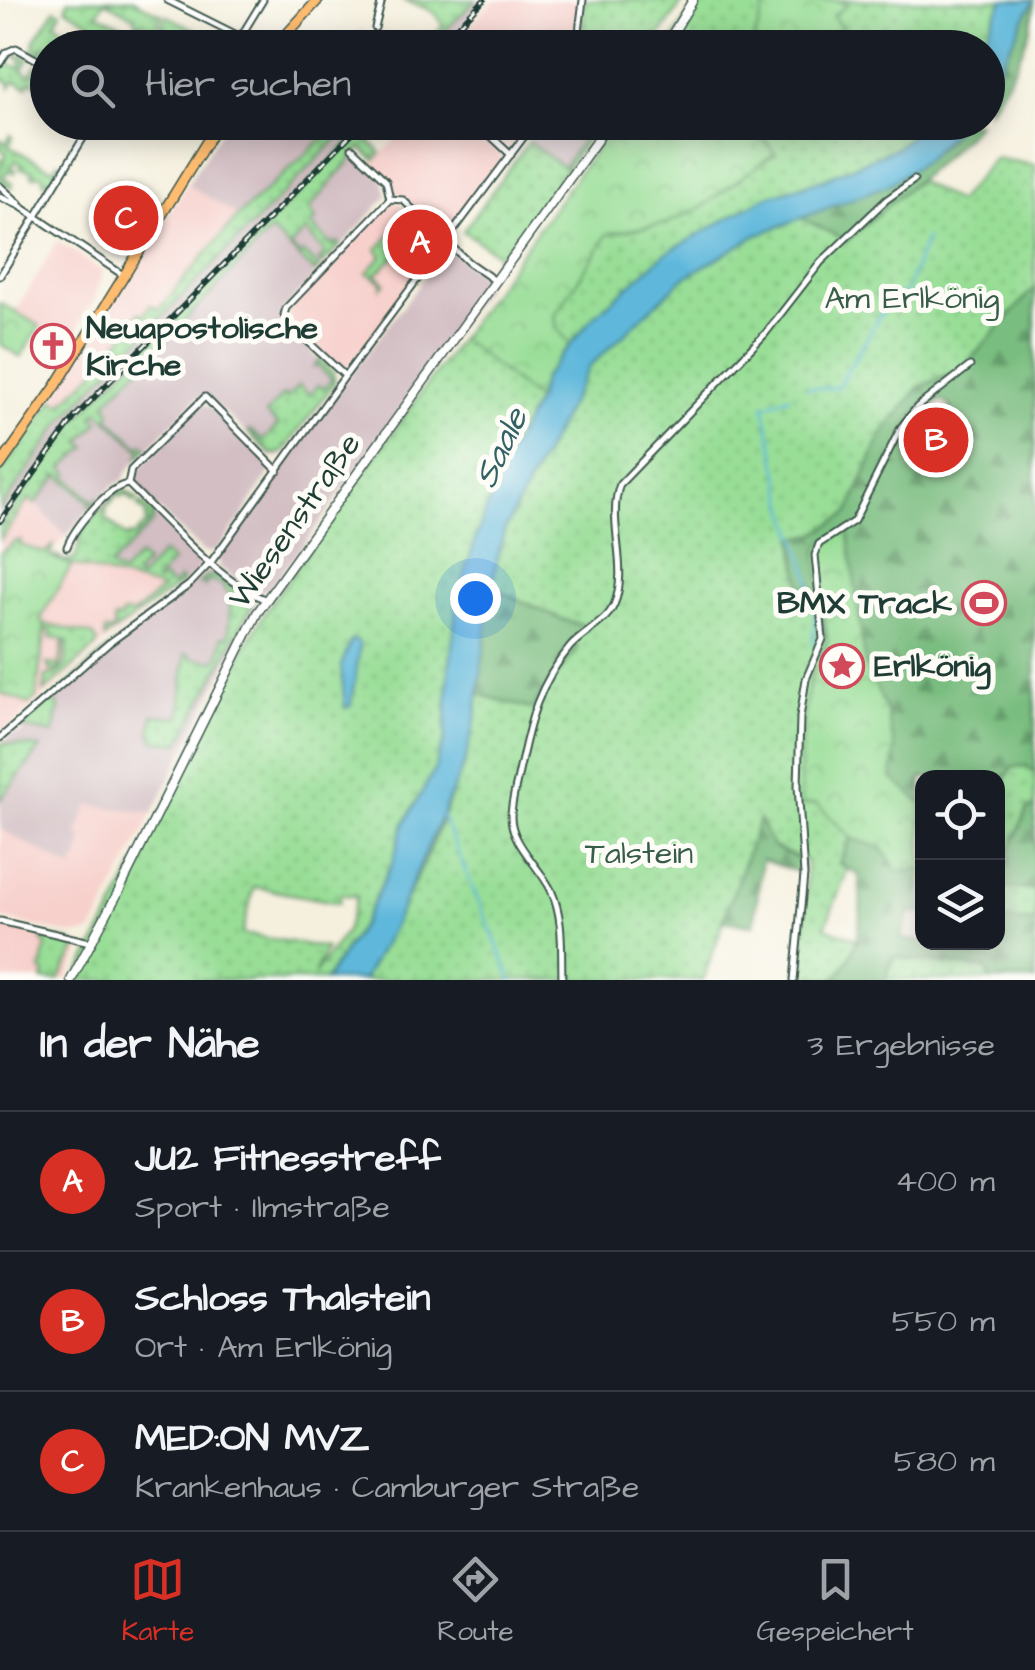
<!DOCTYPE html>
<html lang="de">
<meta charset="utf-8">
<style>
:root{--surface:#171b24;--page:#242831;--text:#f1f3f6;--muted:#9ea1a6;--line:#363941;--accent:#d93025}
body{margin:0;font-family:"Architects Daughter",sans-serif;background:var(--page);color:var(--text)}
.controls{position:absolute;right:30px;bottom:30px;display:grid;overflow:hidden;border-radius:20px;box-shadow:0 5px 25px #0003}
.controls button{width:90px;height:90px;display:grid;place-items:center;padding:0;border:0;border-bottom:2px solid var(--line);background:var(--surface);color:var(--text);font:50px sans-serif}
.you{position:absolute;left:475px;top:598px;width:35px;height:35px;margin:-25px;border:8px solid #fff;border-radius:50%;background:#1a73e8;box-shadow:0 0 0 15px #1a73e833}
.badge{display:grid;place-items:center;width:65px;height:65px;border-radius:50%;background:var(--accent);color:#fff;font-size:32px;font-weight:700}
.pin{position:absolute;translate:-50% -50%;border:5px solid #fff;box-shadow:0 2px 10px #0006}
.list{margin:0;padding:0;list-style:none}
h2{display:flex;justify-content:space-between;align-items:center;height:130px;margin:0;padding:0 40px;font-size:42px}
h2 small{font-size:32px;font-weight:400;color:var(--muted)}
.list li{display:grid;grid-template-columns:65px 1fr auto;gap:30px;align-items:center;box-sizing:border-box;height:140px;padding:0 40px;border-top:2px solid var(--line)}
.list b{display:block;font-size:38px;white-space:nowrap}
.list p{margin:0;font-size:32px;white-space:nowrap;color:var(--muted)}
.list em{font-size:32px;font-style:normal;color:var(--muted)}
.icon{flex:none;width:55px;height:55px;fill:none;stroke:currentColor;stroke-width:2;stroke-linecap:round;stroke-linejoin:round}
.map{position:relative;flex:none;width:1035px;height:980px;overflow:hidden}
.search{position:absolute;background:var(--surface);box-shadow:0 5px 25px #0003;left:30px;right:30px;top:30px;height:110px;display:flex;align-items:center;gap:25px;box-sizing:border-box;padding:0 35px;border-radius:55px;color:var(--muted);font-size:38px}
.sheet{height:550px;background:var(--surface)}
nav{display:flex;justify-content:space-around;align-items:center;box-sizing:border-box;height:140px;border-top:2px solid var(--line);background:var(--surface);font-size:28px;color:var(--muted)}
nav a{display:grid;justify-items:center;gap:5px}
nav .on{color:var(--accent)}
.map>svg:first-child{display:block}
</style>
<div class="map">
<svg width="1035" height="980" viewBox="0 0 1035 980">
<defs>
<pattern id="grass-dots" width="8" height="8" patternUnits="userSpaceOnUse" patternTransform="scale(2.5)"><rect width="8" height="8" fill="#99de97"/><path d="M2 2h.1M6 6h.1" fill="none" stroke="#83bf83" stroke-width="1.8" stroke-linecap="round"/></pattern>
<pattern id="forest-firs" width="22" height="20" patternUnits="userSpaceOnUse" patternTransform="scale(2.5)"><rect width="22" height="20" fill="#7abd80"/><path d="M5 1l3.5 6h-7zM16 11l3.5 6h-7z" fill="#639b6a"/></pattern>
<pattern id="park-crowns" width="20" height="18" patternUnits="userSpaceOnUse" patternTransform="scale(2.5)"><rect width="20" height="18" fill="#99de97"/><path d="M2 6a3 3 0 1 1 6 0M12 15a3 3 0 1 1 6 0" fill="none" stroke="#83bf83"/></pattern>
</defs>
<rect width="100%" height="100%" fill="#fdfcf7"/>
<filter id="ink" filterUnits="userSpaceOnUse"><feTurbulence type="fractalNoise" baseFrequency=".01" numOctaves="2"/><feDisplacementMap in="SourceGraphic" scale="20" xChannelSelector="R" yChannelSelector="G"/><feConvolveMatrix kernelMatrix="1 2 1 2 8 2 1 2 1" color-interpolation-filters="sRGB"/></filter>
<filter id="wash" filterUnits="userSpaceOnUse"><feTurbulence type="fractalNoise" baseFrequency=".0048" numOctaves="4" result="noise"/><feDisplacementMap in="SourceGraphic" scale="40" xChannelSelector="R" yChannelSelector="G"/><feGaussianBlur stdDeviation="2.25" result="paint"/><feColorMatrix in="noise" values="0 0 0 0 0 0 0 0 0 0 0 0 0 0 0 0 0 1.4 0 .05"/><feComposite in="paint" operator="in"/></filter>
<g filter="url(#wash)">
<rect width="100%" height="100%" fill="#f5f0de"/>
<!-- built -->
<path fill="#f7d0cc" d="M495 0H578L581 2 573 44 575 47 447 48Z
M414 122 471 123 502 154 499 167 449 231 438 230 405 199 395 194 389 181 371 164Z
M479 123H532L516 144 510 147 501 143Z
M187 184 238 216 158 310 60 405 54 399Z
M398 202 437 237 439 244 349 366 339 367 290 322 289 310 390 203Z
M57 241 103 271 92 307 88 306 70 345 16 311Z
M29 498 66 536 54 551V560L162 589 167 595 97 649 0 736V540Z
M88 804 153 813 94 929 90 933 73 935 0 918V829L74 869 73 864 78 859V834Z
M0 924 74 941 80 949 79 956 66 980H0Z"/>
<!-- industrial -->
<path fill="#d2bec3" d="M476 0H489L442 47 429 48Z
M360 31 378 38 382 32 417 46 346 48Z
M226 123H340L238 216 187 184Z
M353 123H368L101 393 74 423 0 526V510L61 423 92 388Z
M539 123H589L591 128 563 168 526 140Z
M350 150 383 180 387 196 281 313 284 325 335 373 334 386 284 454 278 457 270 456 213 402 207 397H198L130 468 122 481 113 486 66 536 33 502 57 469 72 439Z
M444 252 454 253 480 275 486 281 485 287 304 545 269 588 259 593 252 591 220 568 219 557 315 421Z
M203 404 210 407 267 461 271 470 238 523 218 549 209 553 202 551 137 489 132 478 196 408Z
M155 514 201 560 199 569 189 580 167 595 162 588 101 573 153 522 151 519Z
M207 571 217 572 254 600 256 606 153 813 89 805 78 833 83 839 78 859 73 864 75 870 0 829V800L40 748 1 743 12 734 21 733 24 722 110 645Z"/>
<!-- grass -->
<path fill="url(#grass-dots)" stroke="#5c8e66" stroke-width="2.5" fill-rule="evenodd" d="M68 0H133L162 14 155 30 142 21 140 25 135 22 136 18 105 1 97 13 165 47H107L115 38 66 8Z
M402 0H476L429 47 416 48 422 47 442 26C438 8 418 6 402 0Z
M585 0H684L652 47 580 48Z
M698 0H1003L980 47 668 48Z
M55 9 61 12 55 23 97 47H79L60 37 53 47 48 48 46 59 40 56 43 46 37 54 32 51 36 45 33 43Z
M166 15 229 47H197L163 31 158 34Z
M17 53 29 59 22 70 29 76 37 65 47 71 41 87 31 81 27 87 15 81 10 88V83L0 76 6 61 18 68 22 60 15 55 9 58Z
M340 123H353L92 388 61 423 0 510V473L54 399 61 404C93 377 116 348 139 313L144 315 150 305 159 309 238 216Z
M368 123H381L369 135 372 138 369 141 381 153 375 160 361 148 310 208 316 220 311 225 333 246 337 242 340 245 322 264 319 261 325 253 306 231 290 246 300 256 303 253 319 267 315 272 271 231 107 401 111 413 108 417 139 447 143 444 147 448 137 459 142 451 98 411 93 416 99 422 81 441 87 447 63 468 69 474 67 477 93 501 100 498 88 509 91 503 59 475 35 504 29 499 0 540V526L74 423 101 393Z
M589 123H599L515 239 488 271 499 255 463 231 529 142 563 167 590 128Z
M614 123H925L896 148 824 179 766 197 667 253 593 317 543 378 537 400 507 456 458 596 449 670 445 739 434 771 404 824 393 861 362 925 325 980H75C146 858 196 723 271 603ZM254 887 339 903 341 894 357 897 346 931 314 974 326 948 242 934Z
M11 135 13 137 9 147C23 152 40 166 54 169L59 162 62 164 52 181 49 179 46 184 43 182 44 177 38 174 35 177 31 175 33 171 20 168 22 164 17 161 11 166 16 170 14 173 8 170 4 178 13 184 11 188 0 180V160L4 161 6 153 0 149V139L6 143Z
M994 158 1035 165V287L961 370 919 388 881 436 849 513 816 534 794 539 802 594 818 600 822 628 827 640 819 667 801 804 809 802V750L851 838 839 863 848 869 825 927 857 939 848 966 834 980 798 976 805 930 807 861 773 847 759 821 703 980H363C413 892 462 794 478 694L531 709 577 648 571 642 587 626 561 619 491 587 504 531 589 367 684 278 757 235 800 217 847 240 888 202 918 181 957 202Z
M397 228 411 242 376 274 385 283 381 287 382 282 367 273 382 256 377 249Z
M320 360 333 373 335 382 282 453 271 454 248 432 250 430 263 441 278 425 266 414 283 395 287 398 299 385 309 395 319 385 324 389 332 379 318 366 314 367Z
M124 490 138 499 134 502 126 494 122 497 119 494 104 510 107 513 104 517 127 538 130 535 133 537 148 522 145 519 147 515 138 506 141 503 154 515 151 519 154 521 110 567 122 574 139 556 146 563 135 575 139 579 163 553 172 562 155 581 158 583 163 578 172 586 179 579 182 583 105 638V631H114V619H121L122 614H134L162 589 54 560 56 556 66 562 76 558 82 530 118 491Z
M206 576H218L250 599 251 607 180 743 155 741 151 734 153 715 180 717 185 654 190 655V658L215 661 219 656 222 637H228L231 593 226 592 221 583 207 581 205 586 202 582 198 585Z
M45 624 93 635 98 642 95 648 44 692 46 677C70 670 65 665 68 642L65 641 60 669 51 671 47 664 60 665 63 640 50 638 51 630H46L36 691Z
M113 645 117 649 109 656 105 653 53 699 59 707 54 734 23 728 22 725 107 650 111 654 113 652 110 647Z
M3 743 41 748 0 800V745Z
M1026 766 1035 773V807L1028 809 1009 852 1010 861 1001 868 998 866C998 832 990 793 1014 767Z
M998 887 1035 890V922L998 920Z
M43 935 71 942 77 947 59 980H43L45 973 41 971 46 945 42 942Z
M894 957 987 969 990 980H885Z"/>
<!-- forest -->
<path fill="url(#forest-firs)" stroke="#4c7d5a" stroke-width="2.5" fill-rule="evenodd" d="M1034 0C1035 35 1009 81 988 110V87Z
M961 123H978C938 167 891 200 847 241L800 217C865 194 917 180 961 123Z
M1035 287V773L1026 766 1014 767 1003 779 998 799V778H922V913L909 912 902 939 983 948 986 943 998 942V920L1035 922V980H990L986 969 895 957 885 980H797L798 976 834 980C861 954 863 911 859 875L839 864 851 838 817 804 810 680 814 669 820 666 827 640 822 629 818 601 806 599 802 594 794 538 816 534 849 513 881 436 919 387 961 370ZM941 400 952 407 946 416 966 432 943 470 906 447 931 407Z
M491 587 561 619 588 627 571 641 578 648 531 709 478 694Z
M1035 807V890L998 887V866L1001 868 1010 861 1009 852 1028 808Z
M759 820 773 847 801 860V873L762 860 754 925 723 921Z"/>
<!-- park -->
<path fill="url(#park-crowns)" stroke="#5c8e66" stroke-width="2.5" d="M767 0H835L848 4 833 16 856 47H752Z
M614 123H752L775 153 699 209 667 223 608 234 555 315 557 328 570 344 543 378 537 400 460 338Z
M0 303 40 326 21 357 0 344Z
M848 530 865 665 886 709 895 750 892 778 922 804V869L898 871 882 848 851 838 817 804 801 805C799 759 799 713 814 669L820 666 827 640 817 554 820 545Z
M21 540 20 545 45 553 53 546 50 557 72 565 43 614 41 622 45 624 36 698 29 704 0 693V553L14 542Z"/>
<!-- water -->
<path fill="#5eb8db" stroke="#3e7a88" stroke-width="2.5" d="M1003 0H1034L988 87V48L980 47Z
M925 123H961L925 160 888 185 757 235 684 278 589 367 504 531 491 587 476 717 465 762 393 927 363 980H325L362 925 393 861 404 824 434 771 445 739 449 670 458 597 476 537 507 456 537 400 543 378 593 317 666 253 766 197 824 179 896 148Z
M355 640 359 643C361 660 352 686 351 706L345 708 341 666 351 641Z"/>
<g fill="none" stroke-linecap="round" stroke-linejoin="round">
<!-- stream -->
<path stroke="#5eb8db" stroke-width="2.5" d="M807 388H837L890 299 906 292 926 238
M790 396 764 406 787 510 808 572 815 615 813 644
M442 816 512 980"/>
</g>
</g>
<g filter="url(#ink)">
<g fill="none" stroke-linecap="round" stroke-linejoin="round">
<defs>
<path id="minor" d="M167 0 263 48
M375 28 382 0
M241 36 263 0
M577 48 583 0
M0 63 7 52 16 48 48 66
M476 122 511 155
M352 148 386 181 390 199
M0 186 19 203
M0 197 20 206 123 275
M390 199 403 200 468 262 494 280
M0 276 93 122
M345 376 287 322 284 315 286 308 390 199
M128 484 131 470 205 397 278 471
M128 484C165 519 220 584 267 600
M67 547C74 528 107 487 128 484
M0 738 109 643 189 585 211 562 345 376 535 122
M0 921 90 942
M562 980C561 950 564 918 551 890 540 867 511 843 511 817 511 802 516 787 519 772 530 722 536 688 570 647 583 632 606 623 614 605 630 568 606 521 620 484L765 334 821 262 886 200 914 180
M794 980 804 875 798 786 800 717 806 679 823 639 815 555 819 544 854 521 901 427 917 407 970 366"/>
<path id="tertiary" d="M664 48 693 0
M71 980 120 889 257 613 610 122"/>
<path id="primary" d="M274 48 318 0
M0 466 56 386 219 122"/>
</defs>
<!-- minor casing -->
<use href="#minor" stroke="#3f584e" stroke-width="9"/>
<!-- tertiary casing -->
<use href="#tertiary" stroke="#3f584e" stroke-width="11"/>
<!-- primary casing -->
<use href="#primary" stroke="#3f584e" stroke-width="12"/>
<!-- minor -->
<use href="#minor" stroke="#fff" stroke-width="5"/>
<!-- tertiary -->
<use href="#tertiary" stroke="#fff" stroke-width="8"/>
<!-- primary -->
<use href="#primary" stroke="#fdbc6f" stroke-width="9"/>
<defs>
<path id="rail" d="M437 48 484 0
M0 521 75 417 363 122"/>
</defs>
<!-- rail casing -->
<use href="#rail" stroke="#1f3d34" stroke-width="6"/>
<!-- rail -->
<use href="#rail" stroke="#fdfcf7" stroke-width="2.5" stroke-dasharray="8" stroke-linecap="butt"/>
</g>
</g>
<!-- icons -->
<defs>
<symbol id="church-ring" viewBox="-11 -11 22 22"><circle r="9.5" fill="#fdfcf7" stroke="#d1495b" stroke-width="1.5"/><path d="M-1.2-6h2.4v3.5h3.3v2.4h-3.3V6h-2.4V-.1h-3.3v-2.4h3.3Z" fill="#d1495b"/></symbol>
<symbol id="stadium-ring" viewBox="-11 -11 22 22"><circle r="9.5" fill="#fdfcf7" stroke="#d1495b" stroke-width="1.5"/><path d="M0-5a6.5 5 0 1 0 0 10a6.5 5 0 1 0 0-10ZM-3.5-1.8h7v3.6h-7Z" fill="#d1495b"/></symbol>
<symbol id="sight-ring" viewBox="-11 -11 22 22"><circle r="9.5" fill="#fdfcf7" stroke="#d1495b" stroke-width="1.5"/><path d="M0-6L1.8-2.2L6-1.7L2.9 1.2L3.7 5.4L0 3.3L-3.7 5.4L-2.9 1.2L-6-1.7L-1.8-2.2Z" fill="#d1495b"/></symbol>
</defs>
<g fill-rule="evenodd">
<use href="#church-ring" x="28" y="321" width="50" height="50"/>
<use href="#stadium-ring" x="959" y="578" width="50" height="50"/>
<use href="#sight-ring" x="817" y="641" width="50" height="50"/>
</g>
<g text-anchor="middle" dominant-baseline="central" stroke-width="10" stroke-linejoin="round" paint-order="stroke">
<!-- park labels -->
<g font-size="32" fill="#375d48" stroke="#fdfcf7">
<text x="912" y="298">Am Erlkönig</text>
<text x="639" y="853">Talstein</text>
</g>
<!-- poi labels -->
<g font-size="32" font-weight="bold" fill="#1f3d34" stroke="#fdfcf7" text-anchor="start">
<text x="86" y="328">Neuapostolische<tspan x="86" dy="37">Kirche</tspan></text>
<text x="952" y="603" text-anchor="end">BMX Track</text>
<text x="874" y="666">Erlkönig</text>
</g>
<!-- street labels -->
<g font-size="32" fill="#1f3d34" stroke="#fdfcf7">
<text transform="translate(295 521) rotate(-55)">Wiesenstraße</text>
</g>
<!-- water labels -->
<g font-size="35" font-style="italic" fill="#326266" stroke="#fdfcf7">
<text transform="translate(501 448) rotate(-65)">Saale</text>
</g>
</g>
</svg>
<div class="controls">
<button><svg class="icon" aria-label="locate" viewBox="0 0 24 24"><circle cx="12" cy="12" r="6"/><path d="M12 2v4M12 18v4M2 12h4M18 12h4"/></svg></button>
<button><svg class="icon" aria-label="layers" viewBox="0 0 24 24"><path d="M12 4l9 5-9 5-9-5zM3 14l9 5 9-5"/></svg></button>
</div>
<div class="you"></div>
<div class="pin badge" style="left:420px;top:242px">A</div>
<div class="pin badge" style="left:936px;top:440px">B</div>
<div class="pin badge" style="left:126px;top:218px">C</div>
<div class="search"><svg class="icon" aria-label="search" viewBox="0 0 24 24"><circle cx="10" cy="10" r="6"/><path d="M15 15l6 6"/></svg>Hier suchen</div>
</div>
<section class="sheet">
<h2>In der Nähe<small>3 Ergebnisse</small></h2>
<ul class="list">
<li><span class="badge">A</span><div><b>JU2 Fitnesstreff</b><p>Sport · Ilmstraße</p></div><em>400 m</em></li>
<li><span class="badge">B</span><div><b>Schloss Thalstein</b><p>Ort · Am Erlkönig</p></div><em>550 m</em></li>
<li><span class="badge">C</span><div><b>MED:ON MVZ</b><p>Krankenhaus · Camburger Straße</p></div><em>580 m</em></li>
</ul>
</section>
<nav>
<a class="on"><svg class="icon" aria-label="map" viewBox="0 0 24 24"><path d="M3 6l6-2 6 2 6-2v14l-6 2-6-2-6 2zM9 4v14M15 6v14"/></svg>Karte</a>
<a><svg class="icon" aria-label="directions" viewBox="0 0 24 24"><path d="M12 3l9 9-9 9-9-9zM9 14v-3h6M13 9l2 2-2 2"/></svg>Route</a>
<a><svg class="icon" aria-label="saved" viewBox="0 0 24 24"><path d="M7 4h10v16l-5-4-5 4z"/></svg>Gespeichert</a>
</nav>
